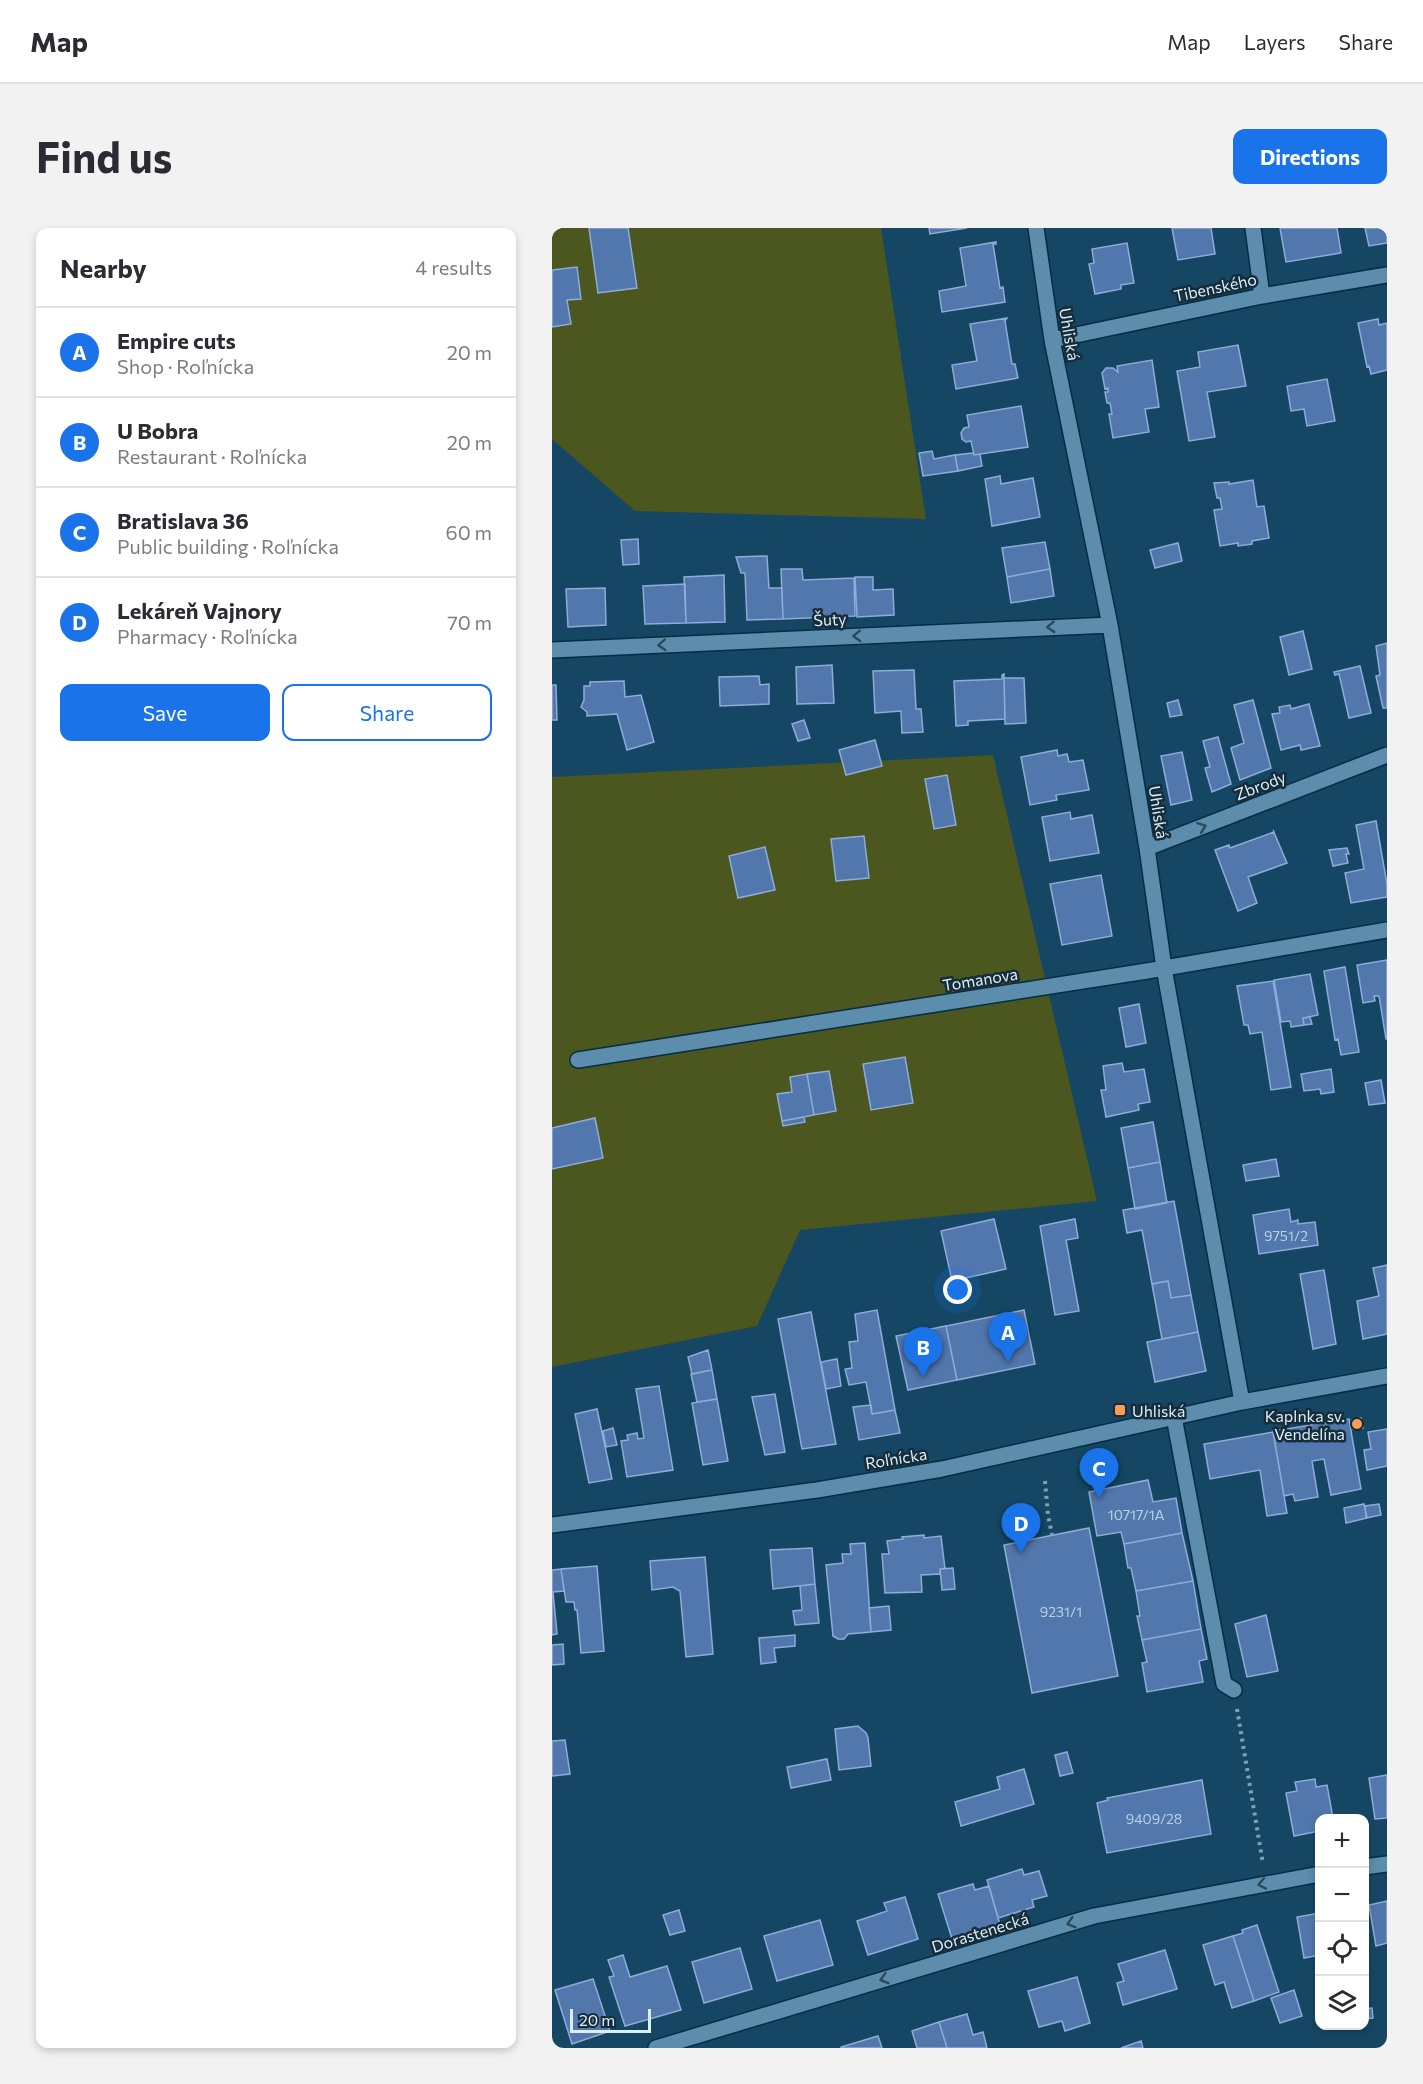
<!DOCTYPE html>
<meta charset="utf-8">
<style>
:root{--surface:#fff;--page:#f2f2f3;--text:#2b2b33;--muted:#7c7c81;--line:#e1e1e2;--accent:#1a73e8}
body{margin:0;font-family:Commissioner,sans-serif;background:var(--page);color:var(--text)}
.controls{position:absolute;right:18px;bottom:18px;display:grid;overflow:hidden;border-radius:12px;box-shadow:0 3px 9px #0003}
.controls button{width:54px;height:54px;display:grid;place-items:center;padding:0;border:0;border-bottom:2px solid var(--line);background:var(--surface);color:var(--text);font:30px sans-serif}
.scale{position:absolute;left:18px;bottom:15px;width:81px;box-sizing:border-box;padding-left:6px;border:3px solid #daeefc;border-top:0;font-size:16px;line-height:21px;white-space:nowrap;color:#daeefc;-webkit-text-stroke:4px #172c39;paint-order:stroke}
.you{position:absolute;left:406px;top:1062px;width:21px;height:21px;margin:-15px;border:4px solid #fff;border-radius:50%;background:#1a73e8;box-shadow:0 0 0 9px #1a73e833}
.badge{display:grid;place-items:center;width:39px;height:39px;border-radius:50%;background:var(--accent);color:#fff;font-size:20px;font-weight:700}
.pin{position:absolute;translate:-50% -50px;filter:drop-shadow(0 2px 3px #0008)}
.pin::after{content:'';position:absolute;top:32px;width:21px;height:18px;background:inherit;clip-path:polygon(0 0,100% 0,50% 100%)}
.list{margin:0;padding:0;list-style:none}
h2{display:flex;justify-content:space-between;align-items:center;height:78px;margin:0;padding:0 24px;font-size:26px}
h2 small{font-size:20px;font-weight:400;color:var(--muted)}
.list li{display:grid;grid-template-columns:39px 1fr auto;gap:18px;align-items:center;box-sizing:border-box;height:90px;padding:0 24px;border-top:2px solid var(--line)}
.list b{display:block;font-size:22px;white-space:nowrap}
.list p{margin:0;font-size:20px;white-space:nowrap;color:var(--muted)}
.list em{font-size:20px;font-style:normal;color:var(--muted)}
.actions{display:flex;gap:12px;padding:18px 24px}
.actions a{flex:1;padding:14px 0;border:2px solid var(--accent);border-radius:12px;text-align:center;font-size:21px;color:var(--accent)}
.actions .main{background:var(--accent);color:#fff}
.icon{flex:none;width:33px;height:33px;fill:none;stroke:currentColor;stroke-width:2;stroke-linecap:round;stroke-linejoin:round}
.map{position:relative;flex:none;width:835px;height:1820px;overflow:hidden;border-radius:12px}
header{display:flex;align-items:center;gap:36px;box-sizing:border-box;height:84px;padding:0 30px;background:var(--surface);border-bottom:2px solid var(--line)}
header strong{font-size:28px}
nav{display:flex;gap:33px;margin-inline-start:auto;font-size:21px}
.intro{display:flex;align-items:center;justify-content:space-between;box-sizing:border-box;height:144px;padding:0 36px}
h1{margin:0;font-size:42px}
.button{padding:15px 27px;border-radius:12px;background:var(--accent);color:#fff;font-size:21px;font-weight:700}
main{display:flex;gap:36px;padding:0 36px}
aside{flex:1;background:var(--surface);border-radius:12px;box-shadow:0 3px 9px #0003}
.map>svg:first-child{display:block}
</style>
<header>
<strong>Map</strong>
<nav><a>Map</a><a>Layers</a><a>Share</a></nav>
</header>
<div class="intro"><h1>Find us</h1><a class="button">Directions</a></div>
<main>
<aside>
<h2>Nearby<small>4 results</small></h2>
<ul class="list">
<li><span class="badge">A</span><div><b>Empire cuts</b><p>Shop · Roľnícka</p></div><em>20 m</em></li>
<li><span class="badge">B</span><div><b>U Bobra</b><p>Restaurant · Roľnícka</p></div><em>20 m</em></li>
<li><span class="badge">C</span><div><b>Bratislava 36</b><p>Public building · Roľnícka</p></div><em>60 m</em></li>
<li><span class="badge">D</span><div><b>Lekáreň Vajnory</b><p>Pharmacy · Roľnícka</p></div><em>70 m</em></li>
</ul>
<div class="actions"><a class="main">Save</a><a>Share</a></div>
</aside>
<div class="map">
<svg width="835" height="1820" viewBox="0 0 835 1820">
<rect width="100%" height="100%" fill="#154764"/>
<!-- green -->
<path fill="#4c561f" d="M0 0H329L374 291 83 283 0 211Z
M441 527 545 973 248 1002 205 1098 0 1139V549Z"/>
<!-- building -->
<path fill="#5277ac" stroke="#8eacd7" stroke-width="1.5" d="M37 0H76L85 60 46 65Z
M377 0H415L378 6Z
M620 0H659L663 26 626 32Z
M728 0H785L789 25 734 34Z
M813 0H835V15L817 18Z
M444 14V16H441L448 60 451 59 453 74 390 84 387 63 414 58 408 20Z
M575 15 582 55 569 57V61L543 66 537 36 542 35 540 21Z
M25 39 29 71 15 72 19 96 0 99V42Z
M455 90 453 93 460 136H463L466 150 404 161 400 137 425 133 418 96Z
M826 91 827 97 835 95V142L819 146 817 138 815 139 806 95Z
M686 117 694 158 655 164 663 209 637 213 625 143 648 139 646 124Z
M600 132 607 179 593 181 597 204 561 210 557 186H560L558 175H555L553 164H556V160L553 161 550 145 554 140H561L566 144 565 138Z
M775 151 783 193 755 198 752 181 739 183 735 158Z
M469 178 476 219 422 227 419 213 414 214 410 211 409 205 412 200 417 199 415 187Z
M380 223 382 231 403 227 406 243 371 248 367 225Z
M421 225 422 227 428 226 430 238 406 243 403 227Z
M448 248 449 256 481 250 488 289 440 298 433 251Z
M701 252 705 279 712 278 717 310 700 313V316L686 318V315L668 318 662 282 670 281 668 270H665L662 255 677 254V256Z
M86 311 87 336 71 337 69 312Z
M493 314 498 341 455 349 450 320Z
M626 315 630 333 603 340 598 322Z
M215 328 217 360H230L231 391 195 392 193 345H189L184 329Z
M229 341H250L251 352 302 350 303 388 231 391Z
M498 341 502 368 459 375 455 349Z
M172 347 173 394 134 395 132 349Z
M303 349H321V362L341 361 342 387 305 389Z
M133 356 134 395 93 396 91 358Z
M53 360 54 397 16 399 14 361Z
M751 403 760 441 737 447 728 409Z
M835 415V480H831L824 448 828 447 824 418Z
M280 437 282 475 245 476 244 439Z
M808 438 819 485 797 490 787 446 783 447 782 444Z
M362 442 364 481H369L371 504 350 505 349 483 323 485 321 443Z
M452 446 453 491 416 493V497L404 498 402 453 450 451V447Z
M207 448 208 457 217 456V476L168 478 167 449Z
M452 450H472L474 495 453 496Z
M72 453 73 469 89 467 102 514 75 522 65 486 35 488V484L29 479 32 472V458H38V454Z
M0 457H4L5 492H0Z
M626 472 630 487 618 489 615 475Z
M701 472 719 540 688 552 679 520 692 515 682 477Z
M757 476 768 518 749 522 748 517 729 522 720 486 728 485 727 479 738 477 739 481Z
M252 492 258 510 246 513 240 496Z
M666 509 679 556 660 564 653 540 658 539 651 513Z
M323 512 330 538 294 547 287 522Z
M505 522 506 528 515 526 517 534 531 532 537 562 504 567 505 572 478 577 469 529Z
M630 524 640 572 619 577 609 528Z
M395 547 404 597 382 601 373 551Z
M518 584 519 591 540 587 547 625 498 633 490 589Z
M824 593 835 656V669L799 675 793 645 812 641 804 597Z
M721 602 735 635 696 649 705 675 686 683 663 622 677 617 678 620 722 604Z
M312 608 317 650 284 653 279 611Z
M213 619 223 662 186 670 177 628Z
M795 620 797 626H794L796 635 781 638 777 622Z
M549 647 560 708 510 717 498 656Z
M835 732V811H834L827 768H822L823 773 811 775 805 737Z
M793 739 807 824 789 827 786 811 783 812 772 743Z
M758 746 766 787 751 790 752 797 739 799 738 793 729 794 722 752Z
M721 753 739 859 719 862 710 804 698 806 696 797H692L685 758Z
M587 776 594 815 574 819 567 780Z
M758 789 760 796 752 797 751 790Z
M353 829 361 875 319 882 311 836Z
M570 835 572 844 592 841 598 874 586 876 587 882 554 889 549 862H554L551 838Z
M779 841 782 864 769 866 768 861 752 863 749 846Z
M277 843 284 883 262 887 255 846Z
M255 846 262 887 230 893 225 866 240 864 238 849Z
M829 852 833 875 817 877 813 855Z
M252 889 253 894 231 898 230 893Z
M43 890 51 930 0 941V900Z
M601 894 608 934 576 940 569 900Z
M724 931 727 948 694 953 691 937Z
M608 934 615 975 583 981 576 940Z
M622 973 639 1067 619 1070 616 1053 600 1056 590 1002 575 1005 571 982Z
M737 981 739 994 746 992V996L763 994 766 1017 707 1026 701 987Z
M442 991 454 1041 400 1053 389 1003Z
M523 991 526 1010 514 1012 527 1083 503 1087 488 998Z
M835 1037V1106L811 1111 805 1073 827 1068 821 1040Z
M772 1042 784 1116 761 1121 748 1046Z
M616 1053 619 1070 639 1067 646 1104 610 1111 600 1056Z
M325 1082 343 1182 320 1186 314 1154 297 1157 293 1141 300 1140 297 1114 306 1113 303 1086Z
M472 1082 483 1136 405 1152 394 1098Z
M259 1084 284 1216 250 1221 226 1091Z
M394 1098 405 1152 356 1162 344 1108Z
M646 1104 654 1143 603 1154 595 1114Z
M156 1122 160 1142 140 1146 136 1129Z
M285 1131 289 1158 274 1161 269 1134Z
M160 1142 165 1171 145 1174 139 1146Z
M107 1158 121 1242 75 1249 69 1213 76 1212 75 1207 85 1205 86 1211 92 1210 84 1161Z
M223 1166 233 1224 213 1227 200 1169Z
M165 1171 176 1233 151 1237 140 1175Z
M319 1177 320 1186 343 1182 348 1205 307 1212 301 1179Z
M45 1181 60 1251 37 1255 23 1186Z
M809 1190 811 1200 801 1201 800 1192Z
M797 1191 809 1261 779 1267 772 1231 760 1233 766 1269 743 1273 741 1266 732 1268 721 1203Z
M61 1200 65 1217 54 1219 51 1203Z
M835 1201V1238L815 1242 812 1222 819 1221 816 1204Z
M721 1204 735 1285 715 1288 708 1242 658 1251 652 1216Z
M596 1252 601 1274 624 1270 630 1305 572 1316 569 1304 545 1308 537 1264Z
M812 1276 815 1290 794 1295 792 1280Z
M827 1276 829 1287 814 1290 813 1278Z
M537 1300 566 1448 480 1465 452 1317Z
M630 1305 641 1353 584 1363 579 1340H576L572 1316Z
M372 1307V1310L389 1308 393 1341H388V1346L369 1347 370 1364 333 1365 330 1326H337L335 1313 351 1311 350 1309Z
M313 1315 319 1404 296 1406 292 1411H286L281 1408 274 1337 291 1335 290 1326H299L298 1316Z
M260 1320 263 1356 221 1361 218 1322Z
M153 1329 161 1426 134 1429 128 1363 121 1359 100 1362 98 1333Z
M45 1338 52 1423 29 1425 25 1382H23L22 1374H14L9 1341Z
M401 1340 403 1361 390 1362 388 1341Z
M9 1341 12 1363 1 1364 5 1406 0 1407V1342Z
M641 1353 649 1401 590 1412 585 1388H588L584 1363Z
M263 1356 267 1395 243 1397 241 1383 250 1382 248 1358Z
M337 1378 339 1402 319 1404 317 1380Z
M714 1387 726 1443 695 1449 683 1396Z
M649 1401 655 1431 647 1433 651 1454 595 1464 590 1435 595 1434 590 1412Z
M243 1407V1418L222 1420 224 1434 209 1436 207 1410Z
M11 1416 12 1436 0 1437V1417Z
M306 1498 314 1505 316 1510 319 1538 287 1542 283 1501Z
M13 1512 18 1546 0 1548V1513Z
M515 1524 521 1545 508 1548 503 1527Z
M275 1531 279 1552 239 1560 235 1539Z
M472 1541 482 1576 409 1598 403 1574 448 1561 445 1549Z
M835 1547V1590L823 1591 817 1550Z
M763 1551 764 1559 775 1557 781 1590H768V1603L742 1608 734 1565 745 1563 743 1554Z
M650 1552 659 1606 555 1625 545 1575 556 1572 555 1570Z
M470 1641 472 1647 487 1643 495 1668 480 1672 482 1679 446 1690 435 1652Z
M421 1656 423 1662 437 1658 449 1700 401 1714 386 1666Z
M353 1669 366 1711 316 1727 305 1693 335 1683 332 1675Z
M835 1673V1715L824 1718 817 1677Z
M127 1682 133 1703 118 1707 111 1687Z
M768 1685V1727L752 1730 745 1689Z
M268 1692 281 1737 225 1753 212 1708Z
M705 1697 727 1764 702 1773 681 1708 691 1705 690 1702Z
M681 1708 702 1773 680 1780 672 1754 663 1757 651 1717Z
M188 1720 200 1761 152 1775 140 1734Z
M613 1722 625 1761 571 1777 565 1755 572 1753 566 1736Z
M71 1727 78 1749 115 1738 129 1782 73 1798 57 1749 62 1748 56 1732Z
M525 1749 538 1795 513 1803 510 1793 487 1799 476 1763Z
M41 1751 58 1803 20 1816 3 1762Z
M742 1762 750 1788 728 1795 719 1770Z
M820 1780 821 1790 812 1791V1781Z
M415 1786 421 1807 431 1804 435 1820H395L387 1794Z
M387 1794 395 1820H365L360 1803Z
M326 1808 330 1820H289V1819Z
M589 1813 591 1820H569Z"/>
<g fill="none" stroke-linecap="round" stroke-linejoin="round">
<defs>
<path id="minor" d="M484 0 500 112 558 397 595 620 612 740 690 1174
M701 0 710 68
M500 112 710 68 835 47
M0 422 558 397
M595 620 835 527
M26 832 595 743 835 702
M622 1189 672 1456 682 1462
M0 1297 265 1262 390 1241 690 1174 835 1148
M812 1639 835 1636
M104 1820 542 1688 768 1646"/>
</defs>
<!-- minor casing -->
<use href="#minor" stroke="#052d42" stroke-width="18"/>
<!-- path -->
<path stroke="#80a1b6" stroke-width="4" stroke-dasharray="3 4.5" stroke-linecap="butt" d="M493 1253 496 1287 500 1307
M685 1481 711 1636"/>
<!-- minor -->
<use href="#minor" stroke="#5c8dad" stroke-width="15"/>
</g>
<!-- one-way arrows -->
<defs><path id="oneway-chevron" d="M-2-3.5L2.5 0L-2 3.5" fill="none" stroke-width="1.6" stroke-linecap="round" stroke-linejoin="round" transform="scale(1.5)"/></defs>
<g stroke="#2c495c">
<use href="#oneway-chevron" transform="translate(499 399) rotate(177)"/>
<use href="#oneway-chevron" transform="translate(305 408) rotate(177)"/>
<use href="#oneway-chevron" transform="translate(110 417) rotate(177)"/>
<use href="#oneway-chevron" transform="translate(650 599) rotate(-21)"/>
<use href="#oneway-chevron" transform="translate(710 1656) rotate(169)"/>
<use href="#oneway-chevron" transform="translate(519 1695) rotate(163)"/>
<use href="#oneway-chevron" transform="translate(332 1751) rotate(163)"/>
</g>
<!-- markers -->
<g fill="#fb9e51" stroke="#172c39" stroke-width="2">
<rect x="562" y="1176" width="12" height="12" rx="3"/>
<circle cx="805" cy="1196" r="6"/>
</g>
<g text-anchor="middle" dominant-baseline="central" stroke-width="5" stroke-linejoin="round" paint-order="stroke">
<!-- number labels -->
<g font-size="14" fill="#b8d0e8">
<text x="734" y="1007">9751/2</text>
<text x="584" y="1286">10717/1A</text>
<text x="509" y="1383">9231/1</text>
<text x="602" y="1590">9409/28</text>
</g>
<!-- street labels -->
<g font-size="16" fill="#daeefc" stroke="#172c39">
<text transform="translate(663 59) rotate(-12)">Tibenského</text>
<text transform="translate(518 106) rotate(80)">Uhliská</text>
<text transform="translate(278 391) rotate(-3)">Šuty</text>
<text transform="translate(708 557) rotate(-21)">Zbrody</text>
<text transform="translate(607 584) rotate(81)">Uhliská</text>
<text transform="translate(428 751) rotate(-9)">Tomanova</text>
<text transform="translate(344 1230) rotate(-9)">Roľnícka</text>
<text transform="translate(428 1704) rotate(-17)">Dorastenecká</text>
</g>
<!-- poi labels -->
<g font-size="16" fill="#daeefc" stroke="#172c39" text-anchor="start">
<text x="580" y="1182">Uhliská</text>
<text x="793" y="1187" text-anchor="end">Kaplnka sv.<tspan x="793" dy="18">Vendelína</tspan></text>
</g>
</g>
</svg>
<div class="controls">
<button>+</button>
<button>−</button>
<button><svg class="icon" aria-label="locate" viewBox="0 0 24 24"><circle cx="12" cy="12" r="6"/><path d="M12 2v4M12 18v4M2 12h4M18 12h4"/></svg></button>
<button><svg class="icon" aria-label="layers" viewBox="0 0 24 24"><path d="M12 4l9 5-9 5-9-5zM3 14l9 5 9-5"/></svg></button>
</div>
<div class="scale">20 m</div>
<div class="you"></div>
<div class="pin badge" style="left:456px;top:1134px">A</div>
<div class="pin badge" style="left:371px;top:1149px">B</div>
<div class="pin badge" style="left:547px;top:1270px">C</div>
<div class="pin badge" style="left:469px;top:1325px">D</div>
</div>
</main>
